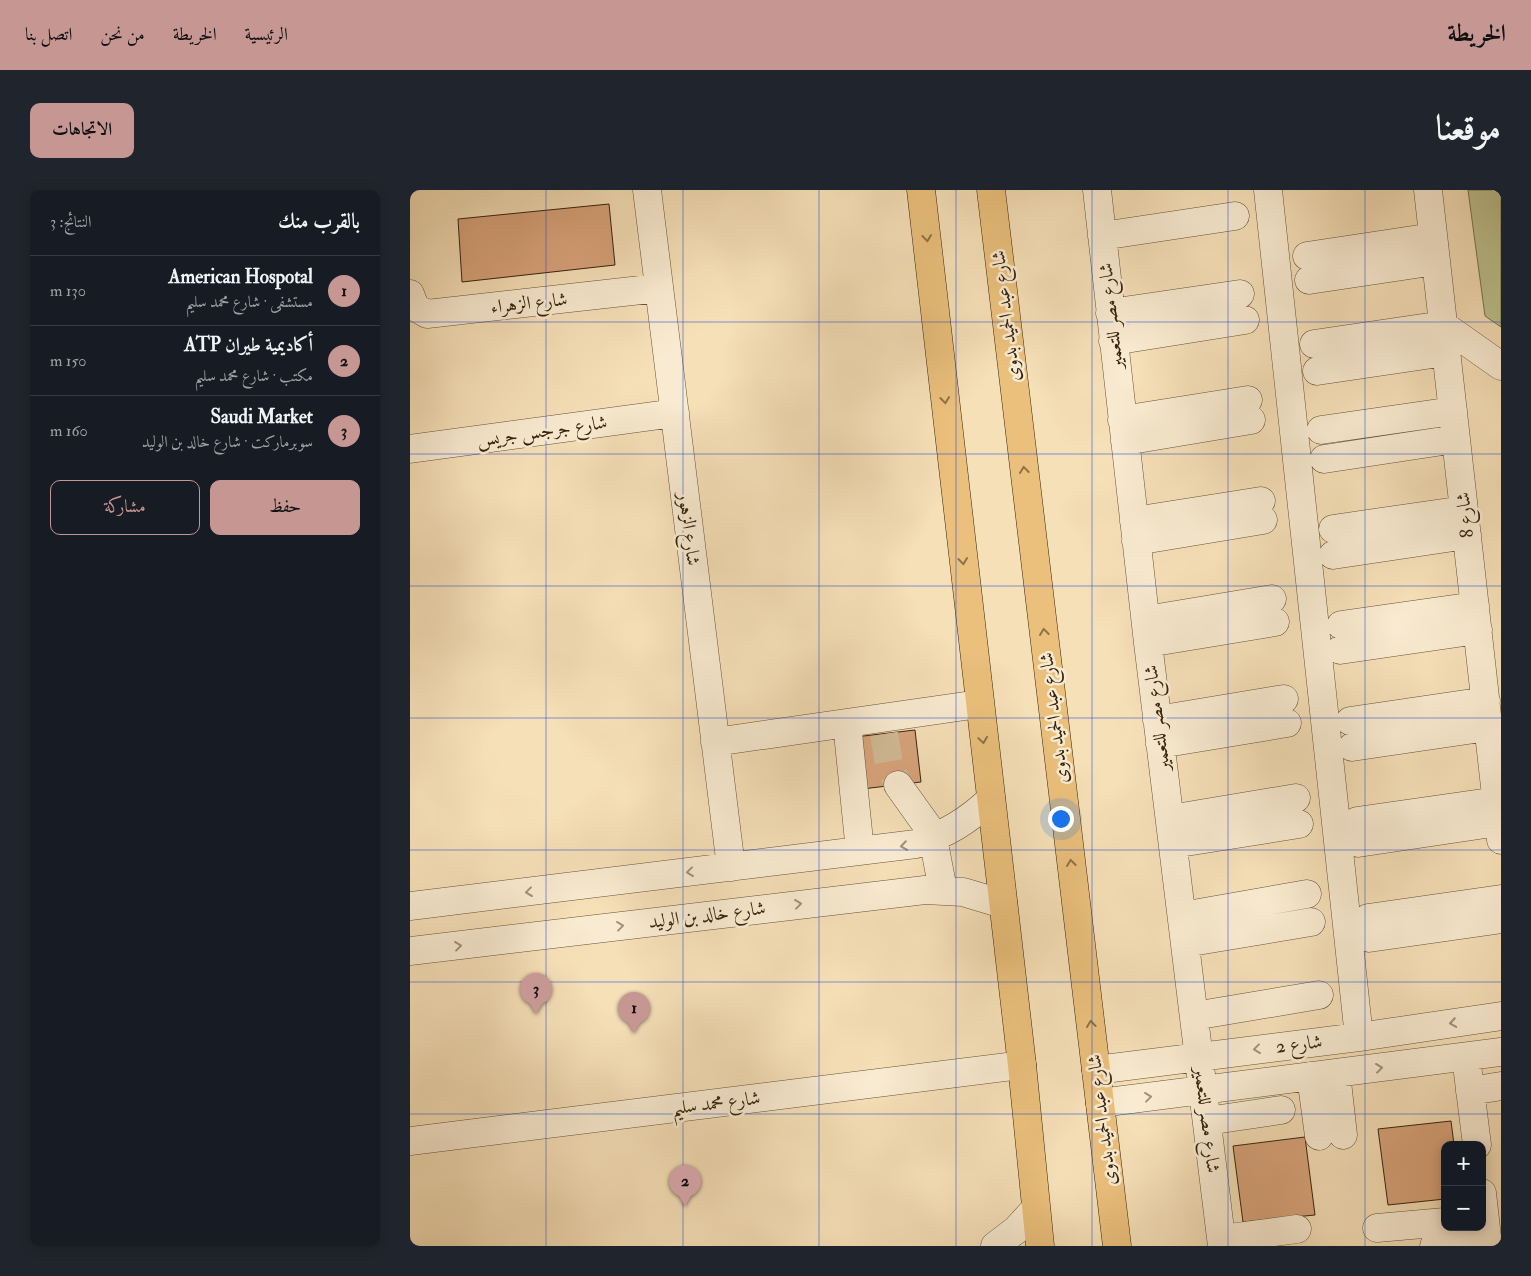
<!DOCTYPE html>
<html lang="ar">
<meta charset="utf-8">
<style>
:root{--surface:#171b24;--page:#20242c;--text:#f1f3f6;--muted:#9ea1a6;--line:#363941;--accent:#c59692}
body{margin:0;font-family:"IM FELL Double Pica",Amiri,serif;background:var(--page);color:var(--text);direction:rtl}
.controls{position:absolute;right:15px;bottom:15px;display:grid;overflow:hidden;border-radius:10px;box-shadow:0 2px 12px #0003}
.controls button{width:45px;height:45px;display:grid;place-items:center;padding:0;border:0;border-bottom:1px solid var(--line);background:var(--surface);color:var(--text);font:25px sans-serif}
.you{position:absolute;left:650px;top:628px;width:18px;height:18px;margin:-12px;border:4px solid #fff;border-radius:50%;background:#1a73e8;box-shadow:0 0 0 8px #1a73e833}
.badge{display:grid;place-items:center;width:32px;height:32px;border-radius:50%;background:var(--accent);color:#111;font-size:16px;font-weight:700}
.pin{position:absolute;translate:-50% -41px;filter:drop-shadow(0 1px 2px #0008)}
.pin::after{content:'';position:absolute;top:26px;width:18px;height:15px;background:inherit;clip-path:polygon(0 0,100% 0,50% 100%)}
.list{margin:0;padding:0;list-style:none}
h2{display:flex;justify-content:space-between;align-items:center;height:65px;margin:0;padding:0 20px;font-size:21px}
h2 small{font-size:16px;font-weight:400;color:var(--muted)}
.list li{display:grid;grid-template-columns:32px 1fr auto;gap:15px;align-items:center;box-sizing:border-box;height:70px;padding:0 20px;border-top:1px solid var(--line)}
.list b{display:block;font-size:19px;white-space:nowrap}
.list p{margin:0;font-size:16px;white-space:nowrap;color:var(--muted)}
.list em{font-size:16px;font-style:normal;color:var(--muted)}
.actions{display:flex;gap:10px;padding:15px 20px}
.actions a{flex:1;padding:11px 0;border:1px solid var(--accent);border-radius:10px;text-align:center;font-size:18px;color:var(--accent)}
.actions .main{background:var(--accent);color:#111}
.map{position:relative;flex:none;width:1091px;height:1056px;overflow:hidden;direction:ltr;border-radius:10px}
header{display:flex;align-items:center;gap:30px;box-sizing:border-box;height:70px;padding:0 25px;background:var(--accent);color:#111}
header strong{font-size:24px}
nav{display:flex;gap:28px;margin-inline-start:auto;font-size:18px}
.intro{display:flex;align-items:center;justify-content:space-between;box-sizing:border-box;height:120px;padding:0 30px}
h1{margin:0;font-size:35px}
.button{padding:12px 22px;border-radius:10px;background:var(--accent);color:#111;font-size:18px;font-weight:700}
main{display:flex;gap:30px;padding:0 30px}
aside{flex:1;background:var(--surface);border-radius:10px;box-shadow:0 2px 12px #0003}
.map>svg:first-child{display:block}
</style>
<header>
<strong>الخريطة</strong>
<nav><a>الرئيسية</a><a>الخريطة</a><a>من نحن</a><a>اتصل بنا</a></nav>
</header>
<div class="intro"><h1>موقعنا</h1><a class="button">الاتجاهات</a></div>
<main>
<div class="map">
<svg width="1091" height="1056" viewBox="0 0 1091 1056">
<rect width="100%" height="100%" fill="#f6e0b8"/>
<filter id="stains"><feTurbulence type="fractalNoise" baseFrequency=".004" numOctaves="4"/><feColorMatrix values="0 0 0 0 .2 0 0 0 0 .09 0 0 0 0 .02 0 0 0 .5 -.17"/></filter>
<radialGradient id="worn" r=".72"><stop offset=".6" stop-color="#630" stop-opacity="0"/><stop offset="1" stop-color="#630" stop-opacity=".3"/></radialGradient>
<!-- green -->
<path fill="#bcc28f" stroke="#79724f" d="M1058 0H1091V137L1075 126Z"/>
<!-- building -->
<path fill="#d8a37b" stroke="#36230f" d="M199 14 205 75 52 92 48 29Z
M505 540 511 592 452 599 445 547Z
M1041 931 1044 955H1035V1009L978 1015 968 939Z
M895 947 905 1025 833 1032 823 956Z"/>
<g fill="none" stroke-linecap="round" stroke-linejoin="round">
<!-- minor-tunnel -->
<path stroke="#d0ba96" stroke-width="28" stroke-dasharray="28 14" stroke-linecap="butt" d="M474 544 479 574 488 595"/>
<defs>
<path id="minor" d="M237 0 321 677
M687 0 738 453 812 1056
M858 0 949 847
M1018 0 1091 650
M692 46 825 26
M897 66 1023 47
M899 90 1026 71
M0 104 5 117 17 124 249 98
M700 123 830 104
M703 151 835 130
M904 154 1033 135 1091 176
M907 181 1036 162
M712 230 838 210
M911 240 1043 221
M715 251 841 230
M0 259 265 223
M914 269 1046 249
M724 331 851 311
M923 339 1054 320
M726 351 853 330
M923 365 1057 345
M736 430 862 409
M931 435 1065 416
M738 453 865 432
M930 460 1068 440
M747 530 874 509
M940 531 1076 511
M437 533 450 661
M305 552 569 514
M750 554 877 533
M942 557 1078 537
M488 595 518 637 523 648 533 700
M760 629 886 608
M947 631 1087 611
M948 653 1089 632 1091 630
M763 654 889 634
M0 716 506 654C536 644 558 631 581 609
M772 726 897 704
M958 728 1091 709
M959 748 1091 729
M775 753 901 732
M0 761 515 700 553 702 593 714
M784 826 909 805
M1056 867 1067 955
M686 880 949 847 1091 826
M926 883 933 945
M901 886 909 946
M1060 901 1091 896
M690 913 1091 862
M797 931 871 920
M0 951 612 875
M1072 1003 1078 1056
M967 1038 1035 1032
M812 1049 887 1039
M585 1056 606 1040 625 1019
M1024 1056 1078 1050"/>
<path id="major" d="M511 0 612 875 630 1056
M581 0 707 1056"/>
</defs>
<!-- minor casing -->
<use href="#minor" stroke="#665239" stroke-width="29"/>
<!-- major casing -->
<use href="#major" stroke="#36230f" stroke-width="29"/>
<!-- minor -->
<use href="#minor" stroke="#f9ebd1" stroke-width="28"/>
<!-- major -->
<use href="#major" stroke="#ebc07c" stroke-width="28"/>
</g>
<!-- one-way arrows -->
<defs><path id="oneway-chevron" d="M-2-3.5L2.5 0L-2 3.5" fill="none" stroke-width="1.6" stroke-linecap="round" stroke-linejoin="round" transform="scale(1.25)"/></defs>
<g stroke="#907246">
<use href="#oneway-chevron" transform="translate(517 48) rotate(84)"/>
<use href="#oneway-chevron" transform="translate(535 210) rotate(84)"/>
<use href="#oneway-chevron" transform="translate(614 280) rotate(-97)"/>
<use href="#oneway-chevron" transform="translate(553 371) rotate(84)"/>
<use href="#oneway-chevron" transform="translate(634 442) rotate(-97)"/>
<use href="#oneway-chevron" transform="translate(573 550) rotate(82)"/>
<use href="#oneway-chevron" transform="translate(661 673) rotate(-97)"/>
<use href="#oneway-chevron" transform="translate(681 834) rotate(-97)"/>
</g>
<g stroke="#a1917a">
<use href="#oneway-chevron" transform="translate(494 656) rotate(172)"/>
<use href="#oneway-chevron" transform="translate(280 682) rotate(173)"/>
<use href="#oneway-chevron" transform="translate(119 702) rotate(173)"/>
<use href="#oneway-chevron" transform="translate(388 714) rotate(-7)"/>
<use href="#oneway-chevron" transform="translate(210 736) rotate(-7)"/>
<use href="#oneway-chevron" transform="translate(48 756) rotate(-7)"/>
<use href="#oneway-chevron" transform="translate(1043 833) rotate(171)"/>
<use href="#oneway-chevron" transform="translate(847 859) rotate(173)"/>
<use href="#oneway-chevron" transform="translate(969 878) rotate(-7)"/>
<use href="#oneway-chevron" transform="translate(738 907) rotate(-7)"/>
</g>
<!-- grid -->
<path fill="none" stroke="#1d4ed8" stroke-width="1" stroke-opacity="0.55" d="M136 0V1056M273 0V1056M409 0V1056M546 0V1056M682 0V1056M818 0V1056M955 0V1056M0 132H1091M0 264H1091M0 396H1091M0 528H1091M0 660H1091M0 792H1091M0 924H1091"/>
<g text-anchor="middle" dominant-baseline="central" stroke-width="5" stroke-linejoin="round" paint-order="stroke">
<!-- street labels -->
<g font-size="19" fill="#36230f" stroke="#f9ebd1">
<text transform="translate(119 113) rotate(-6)">شارع الزهراء</text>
<text transform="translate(596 126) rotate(-97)">شارع عبد الحميد بدوى</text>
<text transform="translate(701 126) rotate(-96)">شارع مصر للتعمير</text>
<text transform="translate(132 241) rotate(-8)">شارع جرجس جريس</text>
<text transform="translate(1055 325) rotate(-96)">شارع 8</text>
<text transform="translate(279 339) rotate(83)">شارع الزهور</text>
<text transform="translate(644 528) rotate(-97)">شارع عبد الحميد بدوى</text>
<text transform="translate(747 528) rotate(-97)">شارع مصر للتعمير</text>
<text transform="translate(297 725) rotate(-7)">شارع خالد بن الوليد</text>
<text transform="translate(889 854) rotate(-7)">شارع 2</text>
<text transform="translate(306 913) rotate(-7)">شارع محمد سليم</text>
<text transform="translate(692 930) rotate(-97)">شارع عبد الحميد بدوى</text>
<text transform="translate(797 930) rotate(83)">شارع مصر للتعمير</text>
</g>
</g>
<rect width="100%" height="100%" filter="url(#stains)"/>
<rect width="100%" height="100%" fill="url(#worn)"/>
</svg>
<div class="controls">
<button>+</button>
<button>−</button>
</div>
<div class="you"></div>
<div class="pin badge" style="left:224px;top:843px">1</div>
<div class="pin badge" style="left:275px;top:1016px">2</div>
<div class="pin badge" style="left:126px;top:824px">3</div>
</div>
<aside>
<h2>بالقرب منك<small>النتائج: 3</small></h2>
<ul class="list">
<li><span class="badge">1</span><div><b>American Hospotal</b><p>مستشفى · شارع محمد سليم</p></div><em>130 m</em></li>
<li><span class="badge">2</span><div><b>أكاديمية طيران ATP</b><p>مكتب · شارع محمد سليم</p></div><em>150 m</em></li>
<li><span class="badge">3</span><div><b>Saudi Market</b><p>سوبرماركت · شارع خالد بن الوليد</p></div><em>160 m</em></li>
</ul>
<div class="actions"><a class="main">حفظ</a><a>مشاركة</a></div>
</aside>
</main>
